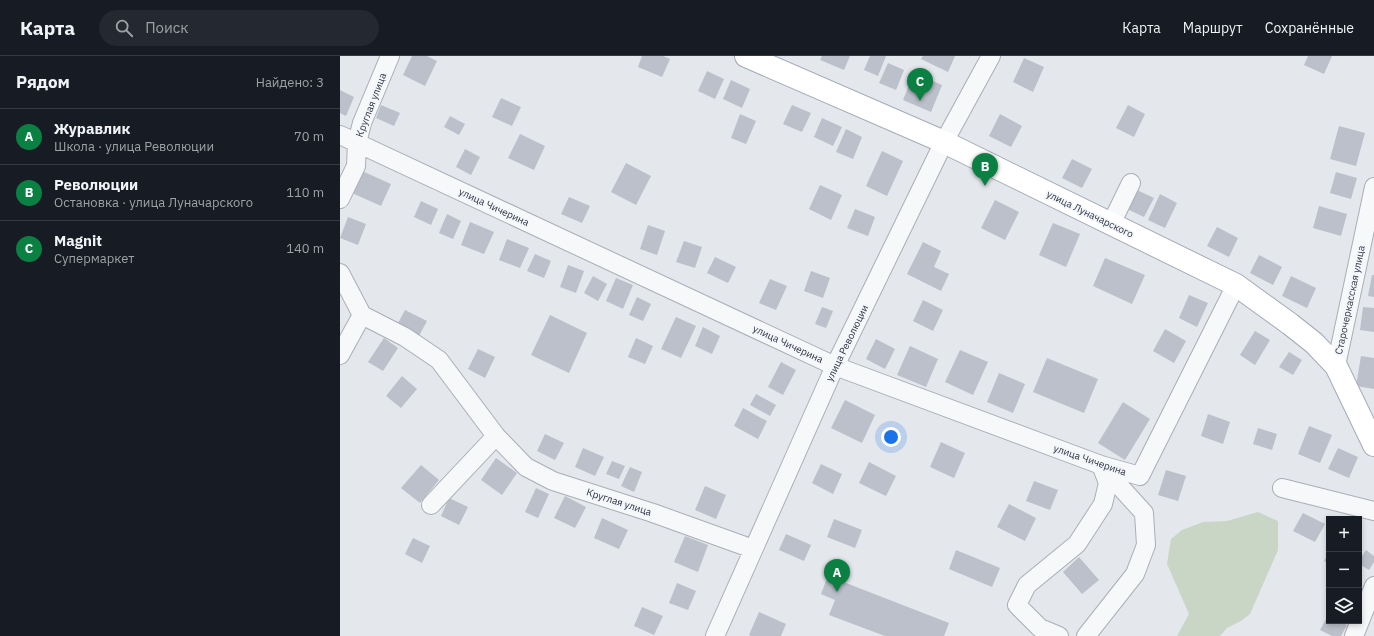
<!DOCTYPE html>
<html lang="ru">
<meta charset="utf-8">
<style>
:root{--surface:#171b24;--page:#242831;--text:#f1f3f6;--muted:#9ea1a6;--line:#363941;--accent:#0b8043}
body{margin:0;font-family:"IBM Plex Sans",sans-serif;background:var(--page);color:var(--text)}
.controls{position:absolute;right:12px;bottom:12px;display:grid;overflow:hidden;border-radius:0px;box-shadow:0 2px 6px #0003}
.controls button{width:36px;height:36px;display:grid;place-items:center;padding:0;border:0;border-bottom:1px solid var(--line);background:var(--surface);color:var(--text);font:20px sans-serif}
.you{position:absolute;left:551px;top:381px;width:14px;height:14px;margin:-10px;border:3px solid #fff;border-radius:50%;background:#1a73e8;box-shadow:0 0 0 6px #1a73e833}
.badge{display:grid;place-items:center;width:26px;height:26px;border-radius:50%;background:var(--accent);color:#fff;font-size:13px;font-weight:700}
.pin{position:absolute;translate:-50% -33px;filter:drop-shadow(0 1px 2px #0008)}
.pin::after{content:'';position:absolute;top:21px;width:14px;height:12px;background:inherit;clip-path:polygon(0 0,100% 0,50% 100%)}
.list{margin:0;padding:0;list-style:none}
h2{display:flex;justify-content:space-between;align-items:center;height:52px;margin:0;padding:0 16px;font-size:17px}
h2 small{font-size:13px;font-weight:400;color:var(--muted)}
.list li{display:grid;grid-template-columns:26px 1fr auto;gap:12px;align-items:center;box-sizing:border-box;height:56px;padding:0 16px;border-top:1px solid var(--line)}
.list b{display:block;font-size:15px;white-space:nowrap}
.list p{margin:0;font-size:13px;white-space:nowrap;color:var(--muted)}
.list em{font-size:13px;font-style:normal;color:var(--muted)}
.icon{flex:none;width:22px;height:22px;fill:none;stroke:currentColor;stroke-width:2;stroke-linecap:round;stroke-linejoin:round}
.map{position:relative;flex:none;width:1034px;height:580px;overflow:hidden}
header{display:flex;align-items:center;gap:24px;box-sizing:border-box;height:56px;padding:0 20px;background:var(--surface);border-bottom:1px solid var(--line)}
header strong{font-size:19px}
nav{display:flex;gap:22px;margin-inline-start:auto;font-size:14px}
.search{width:280px;height:36px;background:var(--page);display:flex;align-items:center;gap:10px;box-sizing:border-box;padding:0 14px;border-radius:22px;color:var(--muted);font-size:15px}
main{display:flex}
aside{flex:1;background:var(--surface)}
.map>svg:first-child{display:block}
</style>
<header>
<strong>Карта</strong>
<div class="search"><svg class="icon" aria-label="search" viewBox="0 0 24 24"><circle cx="10" cy="10" r="6"/><path d="M15 15l6 6"/></svg>Поиск</div>
<nav><a>Карта</a><a>Маршрут</a><a>Сохранённые</a></nav>
</header>
<main>
<aside>
<h2>Рядом<small>Найдено: 3</small></h2>
<ul class="list">
<li><span class="badge">A</span><div><b>Журавлик</b><p>Школа · улица Революции</p></div><em>70 m</em></li>
<li><span class="badge">B</span><div><b>Революции</b><p>Остановка · улица Луначарского</p></div><em>110 m</em></li>
<li><span class="badge">C</span><div><b>Magnit</b><p>Супермаркет</p></div><em>140 m</em></li>
</ul>
</aside>
<div class="map">
<svg width="1034" height="580" viewBox="0 0 1034 580">
<rect width="100%" height="100%" fill="#e4e7ec"/>
<!-- green -->
<path fill="#c9d6c5" d="M918 456 938 465V494L910 558 901 565 887 572 880 580H837L849 558 827 508 831 483 842 474 863 466 887 465Z"/>
<!-- building -->
<path fill="#bbc0ca" d="M72 0H87L97 5 85 30 63 19Z
M302 0H323L330 3 322 21 298 11Z
M482 0H510L504 14 480 4Z
M530 0H546L538 20 524 14Z
M583 0H615L608 16 581 3Z
M968 0H992L984 18 964 9Z
M684 2 704 11 693 36 673 26Z
M548 7 564 14 556 34 539 27Z
M367 15 384 23 375 43 358 35Z
M574 17 602 29 591 56 563 44Z
M391 24 410 33 402 52 383 43Z
M0 34 14 41 6 60 0 57Z
M161 42 181 51 172 70 152 61Z
M41 49 60 57 54 70 36 62Z
M452 49 471 57 462 76 443 68Z
M788 49 805 58 794 81 776 72Z
M400 58 416 65 406 88 391 82Z
M660 58 682 70 671 91 649 80Z
M110 60 125 68 119 79 104 71Z
M482 62 502 71 493 90 474 81Z
M999 70 1025 77 1016 110 990 103Z
M506 73 522 81 513 103 496 96Z
M180 78 205 90 194 114 168 102Z
M125 93 140 101 131 119 116 111Z
M542 95 563 105 547 140 526 130Z
M732 103 752 113 742 132 722 122Z
M286 107 311 120 296 149 271 136Z
M22 115 51 128 41 150 12 137Z
M996 116 1017 122 1011 143 990 137Z
M480 129 502 139 491 164 469 153Z
M797 134 814 142 804 161 787 153Z
M820 138 837 147 825 172 808 164Z
M229 141 250 150 242 167 221 158Z
M655 144 679 156 665 184 641 172Z
M81 145 98 153 91 169 74 161Z
M979 150 1007 158 1001 180 973 172Z
M515 153 535 161 528 180 507 172Z
M107 158 121 165 113 183 99 177Z
M8 161 26 168 18 189 0 182Z
M130 166 154 176 144 198 121 189Z
M713 167 740 178 726 211 699 199Z
M308 169 325 175 317 199 300 193Z
M877 171 898 182 889 201 867 190Z
M167 183 189 192 180 212 159 204Z
M344 185 362 191 355 212 336 206Z
M583 186 601 195 594 211 609 218 601 235 567 218Z
M195 198 211 205 204 222 187 215Z
M919 199 942 211 933 229 910 217Z
M375 201 396 211 388 227 367 217Z
M765 202 805 219 792 248 753 230Z
M228 209 244 215 236 237 220 231Z
M471 215 490 222 483 242 464 235Z
M1032 219H1034V241L1028 240Z
M253 220 267 228 258 245 244 237Z
M951 220 976 232 967 252 942 240Z
M276 222 293 229 283 253 266 245Z
M430 223 447 230 436 254 419 247Z
M849 239 868 247 857 271 839 262Z
M297 241 311 248 303 265 289 259Z
M583 244 603 254 593 275 573 265Z
M482 251 493 255 486 272 475 268Z
M1023 251 1034 252V276L1020 274Z
M65 254 87 265 79 280 57 269Z
M210 259 247 277 229 317 191 299Z
M336 261 356 270 341 302 321 293Z
M363 271 380 280 372 298 355 290Z
M825 273 846 285 834 307 813 295Z
M915 275 930 284 915 309 900 299Z
M44 282 58 292 43 315 28 306Z
M296 282 313 290 305 308 288 301Z
M536 283 555 293 545 313 526 303Z
M570 290 598 303 586 331 557 319Z
M138 293 155 301 145 322 128 313Z
M620 294 648 306 633 339 605 326Z
M949 296 962 304 953 319 939 311Z
M1021 300 1034 302V333L1016 330Z
M707 302 758 323 744 357 693 336Z
M441 306 456 314 443 339 428 331Z
M659 317 685 328 673 357 647 346Z
M62 320 77 333 61 352 46 340Z
M416 338 436 349 430 360 410 349Z
M505 344 535 359 522 387 491 372Z
M783 346 810 363 785 404 758 387Z
M403 352 427 365 418 383 394 370Z
M868 358 890 366 883 388 861 380Z
M969 370 992 379 980 407 958 398Z
M918 372 937 378 932 394 913 388Z
M205 378 224 387 215 404 197 395Z
M601 386 625 397 614 422 590 411Z
M243 392 264 401 255 420 235 411Z
M998 392 1018 401 1009 422 988 413Z
M156 402 177 417 162 439 141 424Z
M272 405 285 410 279 423 266 418Z
M529 406 556 420 546 440 519 427Z
M481 408 502 418 493 438 472 427Z
M81 409 99 424 80 447 61 432Z
M290 411 302 416 294 436 281 430Z
M826 414 846 420 838 445 818 439Z
M694 425 718 434 710 454 686 445Z
M365 430 386 439 376 463 355 454Z
M196 432 209 438 198 462 185 456Z
M225 440 246 451 235 472 214 462Z
M109 442 128 451 119 469 101 460Z
M669 448 696 462 685 485 657 471Z
M963 457 985 468 975 486 953 475Z
M262 462 288 474 279 493 254 482Z
M494 463 522 474 515 492 487 481Z
M446 478 471 489 464 505 439 494Z
M345 480 368 489 358 516 334 506Z
M73 482 90 490 82 507 65 498Z
M616 494 660 512 652 531 609 513Z
M1026 494 1034 500V506L1029 514 1019 508V505Z
M989 497V508L984 505Z
M739 501 759 524 742 538 723 516Z
M488 520 609 567 604 580H545L489 559 495 544 481 538Z
M337 527 356 535 348 554 329 547Z
M302 551 323 560 314 579 294 570Z
M419 556 446 568 441 580H411L409 579Z
M989 558V565H999L1007 569 1001 580H992L980 574Z"/>
<g fill="none" stroke-linecap="round" stroke-linejoin="round">
<defs>
<path id="minor" d="M0 79 495 310 761 409 800 420 896 229
M0 143 16 110 17 87 22 67 50 0
M771 168 791 127
M0 217 22 259 65 281 99 304 156 380 186 411 213 425 313 457 413 493
M0 299 22 259
M996 310 1034 131
M942 432 1034 455
M91 449 156 380
M375 580 495 310 604 86 651 0
M719 580 700 572 677 549 687 529 737 488 763 448 768 427 761 409
M746 580 795 518 806 489 804 457 764 413
M1014 580 1034 530"/>
<path id="major" d="M406 0 604 86 896 229 950 268 974 287 996 310 1034 389"/>
</defs>
<!-- minor casing -->
<use href="#minor" stroke="#a9aeb7" stroke-width="20"/>
<!-- major casing -->
<use href="#major" stroke="#a3abb8" stroke-width="24"/>
<!-- minor -->
<use href="#minor" stroke="#f7f8fa" stroke-width="18"/>
<!-- major -->
<use href="#major" stroke="#fff" stroke-width="22"/>
</g>
<g text-anchor="middle" dominant-baseline="central" stroke-width="3.5" stroke-linejoin="round" paint-order="stroke">
<!-- street labels -->
<g font-size="10" fill="#2b3445" stroke="#f4f6f9">
<text transform="translate(31 49) rotate(-69)">Круглая улица</text>
<text transform="translate(154 151) rotate(25)">улица Чичерина</text>
<text transform="translate(750 158) rotate(26)">улица Луначарского</text>
<text transform="translate(1010 244) rotate(-78)">Старочеркасская улица</text>
<text transform="translate(507 287) rotate(-64)">улица Революции</text>
<text transform="translate(448 288) rotate(25)">улица Чичерина</text>
<text transform="translate(750 404) rotate(19)">улица Чичерина</text>
<text transform="translate(279 446) rotate(18)">Круглая улица</text>
</g>
</g>
</svg>
<div class="controls">
<button>+</button>
<button>−</button>
<button><svg class="icon" aria-label="layers" viewBox="0 0 24 24"><path d="M12 4l9 5-9 5-9-5zM3 14l9 5 9-5"/></svg></button>
</div>
<div class="you"></div>
<div class="pin badge" style="left:497px;top:536px">A</div>
<div class="pin badge" style="left:645px;top:130px">B</div>
<div class="pin badge" style="left:580px;top:45px">C</div>
</div>
</main>
